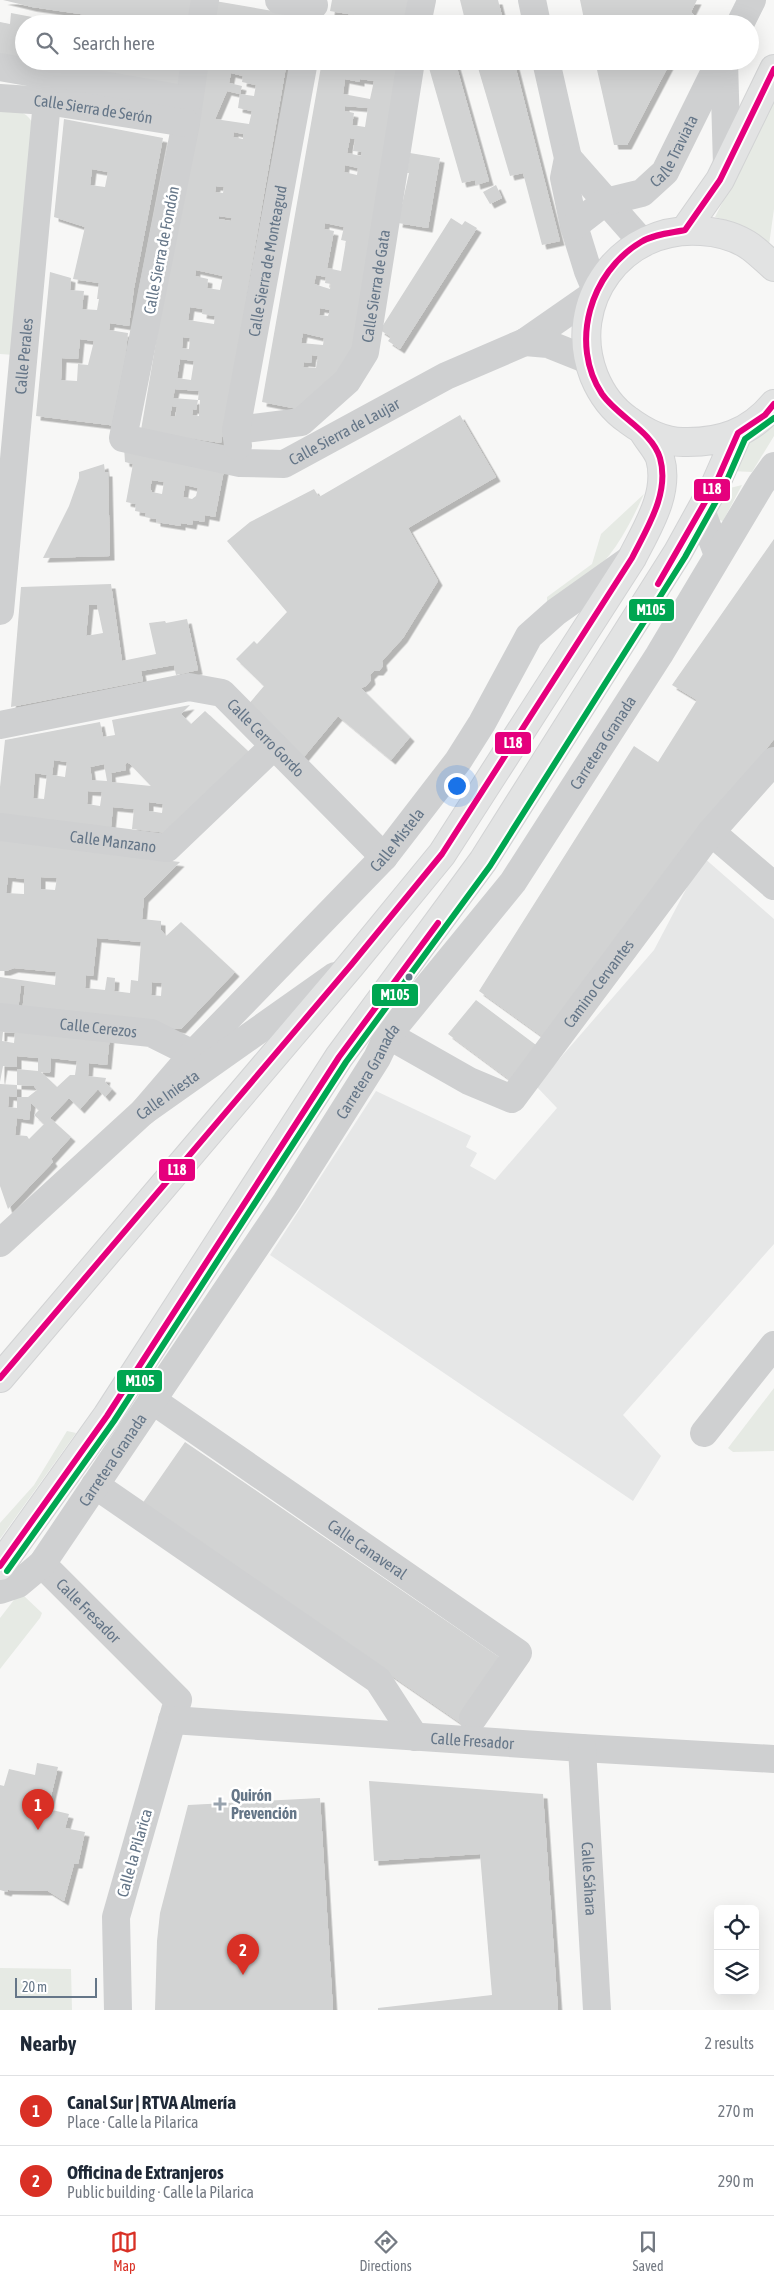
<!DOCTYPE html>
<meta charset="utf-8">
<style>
:root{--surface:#fff;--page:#f2f2f3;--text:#1f2937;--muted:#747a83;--line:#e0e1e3;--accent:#d93025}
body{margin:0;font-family:"Asap Condensed",sans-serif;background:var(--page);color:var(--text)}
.controls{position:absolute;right:15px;bottom:15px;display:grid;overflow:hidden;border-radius:8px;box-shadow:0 5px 20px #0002}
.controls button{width:45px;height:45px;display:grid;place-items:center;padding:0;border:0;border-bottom:1px solid var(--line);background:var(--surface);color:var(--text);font:25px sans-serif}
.scale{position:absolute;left:15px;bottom:12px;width:82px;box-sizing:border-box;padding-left:5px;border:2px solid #657688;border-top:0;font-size:14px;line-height:18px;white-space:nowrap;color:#657688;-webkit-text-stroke:4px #fff;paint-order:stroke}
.you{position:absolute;left:456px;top:785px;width:18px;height:18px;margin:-12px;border:4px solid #fff;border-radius:50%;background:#1a73e8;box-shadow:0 0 0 8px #1a73e833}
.badge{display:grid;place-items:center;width:32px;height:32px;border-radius:50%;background:var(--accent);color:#fff;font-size:16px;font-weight:700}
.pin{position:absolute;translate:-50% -41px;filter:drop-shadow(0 1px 2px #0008)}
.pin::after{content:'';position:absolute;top:26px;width:18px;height:15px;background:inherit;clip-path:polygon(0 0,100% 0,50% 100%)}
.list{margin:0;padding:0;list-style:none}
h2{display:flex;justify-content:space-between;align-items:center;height:65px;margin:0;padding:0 20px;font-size:21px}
h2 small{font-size:16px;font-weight:400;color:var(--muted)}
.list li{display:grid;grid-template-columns:32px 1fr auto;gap:15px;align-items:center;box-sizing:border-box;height:70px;padding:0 20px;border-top:1px solid var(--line)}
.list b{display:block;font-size:19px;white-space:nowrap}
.list p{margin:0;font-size:16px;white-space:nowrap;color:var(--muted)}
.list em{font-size:16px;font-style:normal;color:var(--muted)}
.icon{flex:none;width:28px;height:28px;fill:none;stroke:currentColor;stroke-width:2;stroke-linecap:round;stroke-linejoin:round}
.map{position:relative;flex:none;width:774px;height:2010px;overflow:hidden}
.search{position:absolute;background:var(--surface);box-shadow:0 5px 20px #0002;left:15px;right:15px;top:15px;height:55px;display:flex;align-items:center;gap:12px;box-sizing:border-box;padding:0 18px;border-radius:28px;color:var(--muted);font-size:19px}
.sheet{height:205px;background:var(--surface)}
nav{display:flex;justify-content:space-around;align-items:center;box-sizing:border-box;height:70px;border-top:1px solid var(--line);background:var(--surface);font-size:14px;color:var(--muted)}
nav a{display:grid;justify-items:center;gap:2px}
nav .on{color:var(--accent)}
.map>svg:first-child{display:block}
</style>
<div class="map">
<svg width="774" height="2010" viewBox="0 0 774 2010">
<defs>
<filter id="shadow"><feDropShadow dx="4.5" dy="4.5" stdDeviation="0" flood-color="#0004"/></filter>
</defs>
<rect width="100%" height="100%" fill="#f7f7f6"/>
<!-- built -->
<path fill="#e6e7e7" d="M703 857 774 919V1244L623 1415 661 1456 633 1501 270 1255 376 1091 471 1136 466 1147 477 1153 470 1166 495 1180 557 1108 536 1086 654 950Z"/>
<!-- green -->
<path fill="#e6eae4" d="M774 100V209L769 245C753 230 736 223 715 217Z
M0 109C20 110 28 111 36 130L15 355 0 354Z
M774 416V436L752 472 731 471 738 449Z
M742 485 723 521 712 518 726 489Z
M644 494C630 524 614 557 587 578 575 588 560 595 547 604V597L592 564 601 534Z
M774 1388V1451L733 1452 728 1448Z
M67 1431 76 1433 0 1539V1523L34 1485Z
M23 1595 42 1613 40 1618 0 1669V1618L17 1596Z
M0 1968 71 1969 72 2010H0Z"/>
<!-- building -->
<path fill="#d2d3d3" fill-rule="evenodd" filter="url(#shadow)" d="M3 0H193L189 24 142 22V24H138L105 18 104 24H85L87 15 32 7Z
M332 0H416L407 24 330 11Z
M460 0H498L504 24H466Z
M580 0H697L691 12 695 16 691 24H569L584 19Z
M215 1 296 15 294 24H211Z
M11 13 48 20 47 24H24V60L0 56V22L10 24Z
M37 61H183L178 86Z
M204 61H287L221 443 141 430ZM231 73 243 76 242 82 256 85 254 96 240 94 238 108 252 111 249 124 215 119 227 91 240 94 242 86 229 83ZM234 132 243 134V139L233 137ZM216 186 224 187 223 193 215 192ZM219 216 232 218 231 221 219 219ZM196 270 223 276 220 290 207 288 208 279 195 276ZM190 307 203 309 202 314 215 316 214 324 188 320ZM183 337 190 338 189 349 182 348ZM180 359 194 361 191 380 177 378ZM175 389 199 391 198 400 173 398ZM198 400H200L199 416 192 415 193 409 196 410ZM172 406 177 407 175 417 170 416Z
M322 61H405L352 363 303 410 262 402ZM345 79 360 82V79L374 81 370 99 343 94ZM345 106 368 108 365 127 352 125 354 113 345 111ZM350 138 355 139 353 151 362 152 361 156 347 153ZM345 165 358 168 357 175 344 172ZM325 223 344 227 341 240 346 241 341 271 327 268 334 231 324 229ZM316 275 326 277 325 283 331 284 330 289 314 284ZM320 308 330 310 328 316 319 315ZM303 333 324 338 323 345 301 343ZM312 355 318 356 316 368 303 367 304 362 311 363Z
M427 61H455L489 181 476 185 475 180 462 183Z
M476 61H514L560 241 542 245 523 173 510 176Z
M595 61H671L627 145H614Z
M64 119 163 138 134 288 129 326 110 323 109 330 128 333 117 426 36 416 50 272 71 278 70 290 84 291 82 309 97 310 99 299H97L99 283 73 279 85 227 54 217ZM92 169 108 172 105 187 90 185ZM80 339 94 341 88 365 78 364 77 381 61 380 62 358 78 359Z
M410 153 440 158 428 228 398 223 409 173H407Z
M496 185 502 198 490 204 483 192Z
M451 218 462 225 465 221 477 228 400 349 388 341 391 337 380 330Z
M460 415 496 477 408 528 438 581 403 638 382 661 383 666 379 671H374L370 675 371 680 366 686 361 688 410 737 391 760 338 716 303 758 247 706 264 686 236 659 254 641 257 644 287 612 227 541 250 522 314 489 319 497Z
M124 447 225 465 215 517 205 515 204 522 193 520 192 525 181 523V526L156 522V519L145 517 146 513 135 511 136 504 126 502 133 464 125 462ZM152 480 164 482 162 494 152 492 150 488ZM185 485 198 488 196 496 192 499 183 497Z
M104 464 105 472H108L110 556 43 558 69 506 79 478V472Z
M774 539V739L543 1037 479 991 634 746 658 762 697 700 672 685Z
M111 584 122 661 156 654 149 623 165 621 166 623 187 619 198 670 176 675 174 665 141 671 143 681 11 707 21 587ZM89 605H97L103 633 86 636Z
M190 705 181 714 191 724 205 711 249 752 168 833 132 829 134 809 113 807 111 827 0 815V787L5 740 100 722 103 737 115 735 112 720ZM54 760 67 762 65 777 52 775ZM127 762 130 764 151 786 112 782 111 773 126 770 125 765ZM104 764 107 781 92 780 90 767ZM35 773 47 775 44 799 33 798ZM88 791 102 792 100 806 87 804ZM149 802 163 804 162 813 149 811Z
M0 840 180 862 144 898 142 919 161 921V930L166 936 181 922 235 972 181 1029 22 1012 25 986 21 985 18 1011 0 1009V977L55 985 56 972 14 968 6 971H0ZM8 877 24 879V894L6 893ZM41 877 57 878 55 890 41 889ZM97 938 141 942 138 981 131 980 130 993 114 991 115 978 107 977 105 990 85 988 86 975 93 976ZM152 982 162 983 161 996 151 995Z
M476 1000 536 1045 510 1080 448 1034Z
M0 1023 110 1035 107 1065 89 1063 88 1076 106 1078 105 1082 112 1089 105 1097 98 1089 80 1109 69 1098 50 1118 71 1137 51 1159 53 1162 8 1209 0 1186V1084L17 1085V1097L9 1096 8 1107 17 1108V1097H28L37 1090 34 1086 17 1085V1069L38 1071V1058L17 1056V1067L3 1066 0 1082ZM3 1032 15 1033 14 1043 2 1041ZM51 1058 77 1061 75 1075H70L57 1087 41 1072 50 1073ZM31 1103 39 1110 34 1115 44 1124 29 1139 27 1136 15 1135 17 1118 29 1120Z
M185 1442 505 1661 462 1724 142 1504Z
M37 1763 58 1767 48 1809 69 1814 65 1828 85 1832 78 1864H74L64 1901 48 1891 8 1890 7 1892 0 1890V1785L4 1786 9 1769 35 1775Z
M369 1781 543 1794 558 2010H378V2008L492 1995 480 1854 374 1861Z
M320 1798 333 2010H155L157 1941 160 1913 188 1805Z"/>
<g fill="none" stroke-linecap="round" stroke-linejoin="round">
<defs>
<path id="major" d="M685 230 720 180 774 69
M774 267C766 260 759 253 751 247 737 237 718 232 701 231 622 225 565 302 594 376 601 393 612 409 628 420 644 432 663 442 683 442 720 443 750 433 774 404
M0 1378 351 965 442 854 632 558C647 528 670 493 660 458 657 449 648 440 643 431
M0 1566 107 1416 339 1057 483 861 678 552 716 483 738 433"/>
</defs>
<!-- major casing -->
<use href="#major" stroke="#d2d3d4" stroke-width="30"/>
<!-- minor -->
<g stroke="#cfd0d1" stroke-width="28">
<path d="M279 0 314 5"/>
<path d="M532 0 537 24"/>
<path d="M201 24 205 0"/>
<path d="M417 24 422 0"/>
<path d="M740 24 752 0"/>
<path id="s1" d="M195 61 186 123 123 438 240 463 284 464 446 376 525 342 594 294"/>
<path d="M546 61 568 158 564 178 574 226 588 271 596 290"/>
<path d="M724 61 727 166"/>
<path d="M0 67 189 100"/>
<path id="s2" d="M0 98 47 101 186 123"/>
<path d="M568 158 642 242"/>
<path id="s3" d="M574 226 605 202 642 193 665 172 720 61"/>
<path d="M525 342 548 344 588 360"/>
<path id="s4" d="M236 430 301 422 347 381 365 352 411 61"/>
<path id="s5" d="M238 446 236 430 304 61"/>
<path d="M701 510 718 555"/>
<path id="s6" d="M0 611 47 101"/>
<path id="s7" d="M0 725 189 687 222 693 384 857"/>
<path id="s8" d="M0 827 167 848 274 746"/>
<path d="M711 832 774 886"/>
<path id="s9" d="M0 1017 151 1033 193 1054"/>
<path id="s10" d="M388 1035 469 1081 512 1099 711 832 774 761"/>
<path id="s11" d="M144 1111 193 1054 384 857 458 761 482 723 529 636 556 612 632 558"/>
<path id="s12" d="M0 1243 144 1111 335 976"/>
<path id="s13" d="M152 1400 518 1653 473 1718"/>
<path d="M704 1433 774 1345"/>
<path d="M95 1485 378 1680 415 1737"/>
<path id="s14" d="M42 1564 178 1700 116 1917 118 2010"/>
<path id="s15" d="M0 1590 18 1584 42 1564 286 1202 377 1058 388 1035 513 882 659 655 761 484 774 466"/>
<path id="s16" d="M172 1720 582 1748 774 1759"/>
<path id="s17" d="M582 1748 597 2010"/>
</g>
<!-- major -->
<use href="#major" stroke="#e2e3e3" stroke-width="28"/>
<defs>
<path id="bus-1" d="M658 584 716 483 738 433 765 415 774 404
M0 1378 351 965 442 854 632 558C647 528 670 493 660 458 652 431 618 417 602 394 569 344 590 272 641 242 654 234 671 233 685 230L720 180 774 69
M0 1566 107 1416 339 1057 438 923"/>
<path id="bus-2" d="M7 1571 114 1421 346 1062 490 866 685 557 724 487 745 439 774 418"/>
</defs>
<!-- bus-1 casing -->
<use href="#bus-1" stroke="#fff" stroke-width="10"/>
<!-- bus-2 casing -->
<use href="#bus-2" stroke="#fff" stroke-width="10"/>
<!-- bus-1 -->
<use href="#bus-1" stroke="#e5007d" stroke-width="6"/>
<!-- bus-2 -->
<use href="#bus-2" stroke="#00a651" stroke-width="6"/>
</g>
<!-- markers -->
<circle fill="#657688" stroke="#fff" stroke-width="2" cx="409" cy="977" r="4.5"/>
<path fill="#98a3ae" stroke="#fff" stroke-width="2" d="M217.5 1796.5h5v5h5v5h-5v5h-5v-5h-5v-5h5z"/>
<g text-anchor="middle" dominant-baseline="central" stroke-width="5" stroke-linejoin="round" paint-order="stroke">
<!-- street labels -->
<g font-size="16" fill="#657688" stroke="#fff">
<text stroke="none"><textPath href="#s2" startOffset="94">Calle Sierra de Serón</textPath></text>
<text stroke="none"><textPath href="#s3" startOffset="131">Calle Traviata</textPath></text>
<text transform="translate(161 250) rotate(-79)">Calle Sierra de Fondón</text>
<text stroke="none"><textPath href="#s5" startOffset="188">Calle Sierra de Monteagud</textPath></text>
<text stroke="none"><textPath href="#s4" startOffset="228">Calle Sierra de Gata</textPath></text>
<text stroke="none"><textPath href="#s6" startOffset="256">Calle Perales</textPath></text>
<text stroke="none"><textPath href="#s1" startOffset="616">Calle Sierra de Laujar</textPath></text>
<text stroke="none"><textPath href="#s7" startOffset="289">Calle Cerro Gordo</textPath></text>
<text stroke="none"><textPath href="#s15" startOffset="1046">Carretera Granada</textPath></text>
<text stroke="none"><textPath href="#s11" startOffset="371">Calle Mistela</textPath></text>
<text stroke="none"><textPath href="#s8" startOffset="114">Calle Manzano</textPath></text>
<text stroke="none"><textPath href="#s10" startOffset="284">Camino Cervantes</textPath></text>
<text stroke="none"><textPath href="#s9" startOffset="99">Calle Cerezos</textPath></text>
<text stroke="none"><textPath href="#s15" startOffset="641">Carretera Granada</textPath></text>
<text stroke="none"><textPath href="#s12" startOffset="224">Calle Iniesta</textPath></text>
<text stroke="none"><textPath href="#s15" startOffset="176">Carretera Granada</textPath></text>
<text stroke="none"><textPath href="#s13" startOffset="262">Calle Canaveral</textPath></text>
<text stroke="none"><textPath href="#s14" startOffset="66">Calle Fresador</textPath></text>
<text stroke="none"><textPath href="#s16" startOffset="301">Calle Fresador</textPath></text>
<text transform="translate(134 1853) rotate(-74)">Calle la Pilarica</text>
<text stroke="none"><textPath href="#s17" startOffset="131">Calle Sáhara</textPath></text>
</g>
<!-- poi labels -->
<g font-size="16" font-weight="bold" fill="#657688" stroke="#fff" text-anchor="start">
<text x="231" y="1795">Quirón<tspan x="231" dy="18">Prevención</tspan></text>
</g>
</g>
<g stroke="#fff" stroke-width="2">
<rect x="693" y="478" width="38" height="24" rx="5" fill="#e5007d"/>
<rect x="628" y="598" width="47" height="24" rx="5" fill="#00a651"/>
<rect x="494" y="731" width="38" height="24" rx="5" fill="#e5007d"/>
<rect x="371" y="983" width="48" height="24" rx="5" fill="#00a651"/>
<rect x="158" y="1158" width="38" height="24" rx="5" fill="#e5007d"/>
<rect x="116" y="1369" width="47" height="24" rx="5" fill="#00a651"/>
</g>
<g font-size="14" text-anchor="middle" font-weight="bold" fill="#fff">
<text x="712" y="494">L18</text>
<text x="651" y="615">M105</text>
<text x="513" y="748">L18</text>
<text x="395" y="1000">M105</text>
<text x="177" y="1175">L18</text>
<text x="140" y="1386">M105</text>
</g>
</svg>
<div class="controls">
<button><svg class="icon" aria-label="locate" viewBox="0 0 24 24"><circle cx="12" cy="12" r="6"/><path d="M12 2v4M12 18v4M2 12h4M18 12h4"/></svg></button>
<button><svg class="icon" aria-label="layers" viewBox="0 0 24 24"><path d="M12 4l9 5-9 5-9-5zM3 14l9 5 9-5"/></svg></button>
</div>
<div class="scale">20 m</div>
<div class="you"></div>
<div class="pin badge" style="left:38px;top:1830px">1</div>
<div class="pin badge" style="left:243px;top:1975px">2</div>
<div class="search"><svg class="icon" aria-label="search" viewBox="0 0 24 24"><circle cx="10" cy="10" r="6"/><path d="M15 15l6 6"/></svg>Search here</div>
</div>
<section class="sheet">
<h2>Nearby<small>2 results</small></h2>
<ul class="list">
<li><span class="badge">1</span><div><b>Canal Sur | RTVA Almería</b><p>Place · Calle la Pilarica</p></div><em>270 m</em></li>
<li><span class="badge">2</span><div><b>Officina de Extranjeros</b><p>Public building · Calle la Pilarica</p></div><em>290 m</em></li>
</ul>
</section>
<nav>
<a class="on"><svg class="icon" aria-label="map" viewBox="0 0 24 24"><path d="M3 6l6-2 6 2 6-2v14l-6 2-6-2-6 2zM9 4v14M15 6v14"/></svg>Map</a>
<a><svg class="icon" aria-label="directions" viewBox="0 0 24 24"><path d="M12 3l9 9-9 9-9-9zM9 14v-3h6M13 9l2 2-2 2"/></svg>Directions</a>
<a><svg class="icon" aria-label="saved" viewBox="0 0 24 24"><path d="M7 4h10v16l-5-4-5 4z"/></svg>Saved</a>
</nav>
